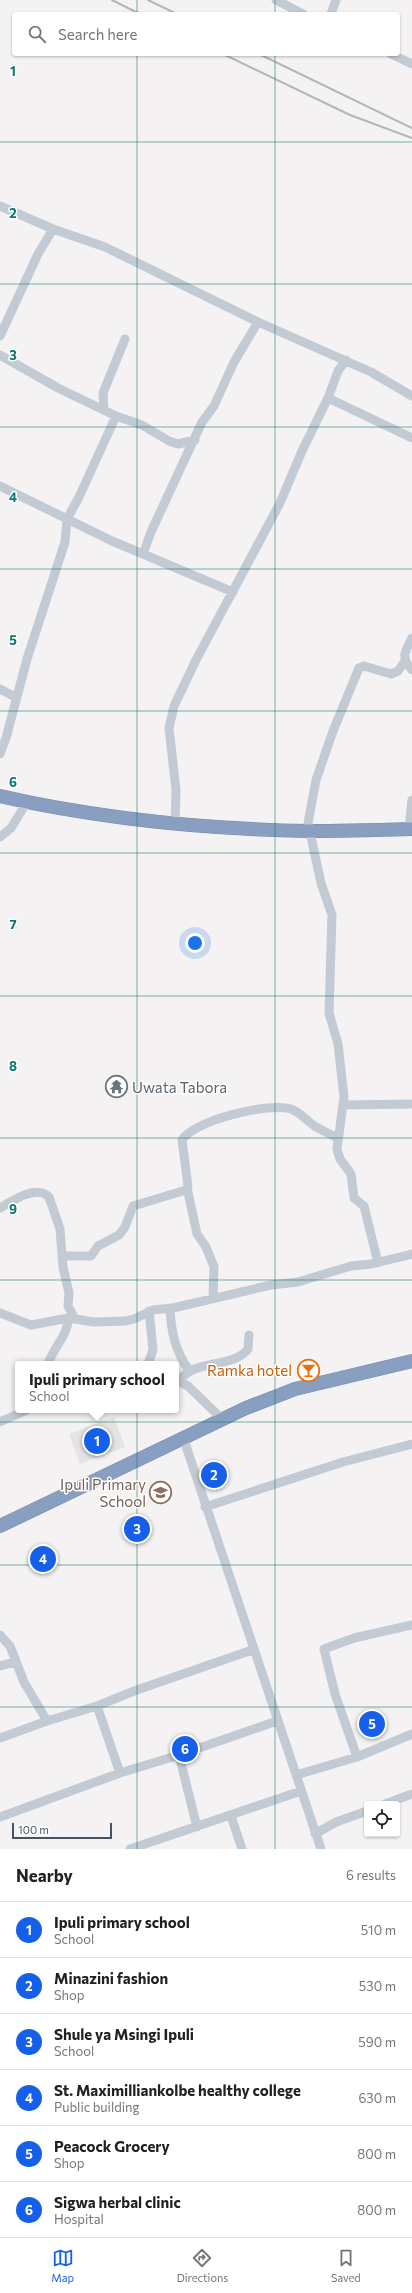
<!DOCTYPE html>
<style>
:root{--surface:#fff;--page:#f6f6f6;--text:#202124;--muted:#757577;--line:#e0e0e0;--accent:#165fea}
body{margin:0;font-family:Commissioner,sans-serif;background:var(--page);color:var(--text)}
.controls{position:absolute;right:12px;bottom:12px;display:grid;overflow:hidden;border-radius:4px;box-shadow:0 1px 3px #0004}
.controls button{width:36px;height:36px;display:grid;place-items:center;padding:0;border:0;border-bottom:1px solid var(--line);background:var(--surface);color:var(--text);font:20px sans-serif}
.scale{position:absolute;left:12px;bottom:10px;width:100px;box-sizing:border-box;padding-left:4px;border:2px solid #495360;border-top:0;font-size:11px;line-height:14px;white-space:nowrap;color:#495360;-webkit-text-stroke:3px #fff;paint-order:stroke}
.you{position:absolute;left:195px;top:943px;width:14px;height:14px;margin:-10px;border:3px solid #fff;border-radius:50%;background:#1a73e8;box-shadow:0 0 0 6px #1a73e833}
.badge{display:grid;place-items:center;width:26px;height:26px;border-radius:50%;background:var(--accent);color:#fff;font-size:13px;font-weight:700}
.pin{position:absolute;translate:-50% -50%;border:2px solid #fff;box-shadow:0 1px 4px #0006}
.popup{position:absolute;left:15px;top:1361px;width:164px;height:52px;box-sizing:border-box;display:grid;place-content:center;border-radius:4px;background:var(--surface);filter:drop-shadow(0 1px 3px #0005);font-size:13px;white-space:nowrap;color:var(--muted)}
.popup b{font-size:15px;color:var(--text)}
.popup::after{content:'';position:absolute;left:50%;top:100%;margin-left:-8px;border:8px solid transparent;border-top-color:var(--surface)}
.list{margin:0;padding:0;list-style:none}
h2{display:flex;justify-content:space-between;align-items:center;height:52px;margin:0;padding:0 16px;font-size:17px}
h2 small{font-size:13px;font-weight:400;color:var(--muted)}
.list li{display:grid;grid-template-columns:26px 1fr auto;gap:12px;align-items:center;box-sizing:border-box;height:56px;padding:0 16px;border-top:1px solid var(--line)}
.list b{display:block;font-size:15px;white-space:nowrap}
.list p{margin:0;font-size:13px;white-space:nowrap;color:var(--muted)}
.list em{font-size:13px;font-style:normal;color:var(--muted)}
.icon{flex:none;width:22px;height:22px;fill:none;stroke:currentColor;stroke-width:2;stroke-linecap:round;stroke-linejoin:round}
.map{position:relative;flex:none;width:412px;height:1849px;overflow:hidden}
.search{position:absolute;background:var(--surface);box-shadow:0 1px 3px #0004;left:12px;right:12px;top:12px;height:44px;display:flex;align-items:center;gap:10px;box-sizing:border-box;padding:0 14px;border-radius:4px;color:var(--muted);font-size:15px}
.sheet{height:388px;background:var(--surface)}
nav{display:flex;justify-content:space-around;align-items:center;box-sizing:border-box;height:56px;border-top:1px solid var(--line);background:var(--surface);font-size:11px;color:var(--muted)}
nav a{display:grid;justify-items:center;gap:2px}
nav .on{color:var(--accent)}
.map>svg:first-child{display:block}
</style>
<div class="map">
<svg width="412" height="1849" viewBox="0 0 412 1849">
<rect width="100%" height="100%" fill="#f4f2f2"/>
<!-- education -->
<path fill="#e5e3e4" d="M114 1417 125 1447 80 1464 69 1434Z"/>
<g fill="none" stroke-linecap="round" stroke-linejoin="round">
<defs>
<path id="highway" d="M0 796C101 819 206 829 309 831 343 831 378 830 412 829
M0 1526 246 1408 295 1389 412 1361"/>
</defs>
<!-- highway casing -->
<use href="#highway" stroke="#748aad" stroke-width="14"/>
<!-- minor -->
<path stroke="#c2cad3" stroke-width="9" d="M276 0 303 14
M331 14 336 0
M391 54 412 64
M0 206 53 229 105 247 258 322 371 372 412 396
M0 336 38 254 53 229
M0 355 58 388 116 416 142 425 169 441 178 444 195 440
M328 398 412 438
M104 410 103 393 125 339
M0 486 112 541 233 592
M143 554 151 532 202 422 214 406 234 362 258 322
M412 638C405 652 400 657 412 670
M0 689 15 697
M0 754 6 738 27 659 65 542 67 519 79 497 116 416
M175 824 176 790 169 728 174 706 196 660 280 503 302 451 328 398 338 371 346 360
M409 829 412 800
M0 837 11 828 27 802
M343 1105 412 1104
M187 1188 197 1234 206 1247 214 1267 213 1297
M0 1208C12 1201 36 1184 49 1197L60 1229 63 1267 69 1293 68 1306 75 1319
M62 1256H91L98 1246 119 1235 125 1227 133 1206 186 1190 188 1186 182 1140C194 1120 270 1102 291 1109 300 1112 308 1122 316 1127 323 1131 331 1134 338 1139
M378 1263 364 1206 354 1198 351 1174 340 1159 337 1149 344 1097 338 1044 329 1013 332 915 321 883 308 823 316 780 333 731 359 668 364 666 391 674 398 671 405 661
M170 1308C171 1331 175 1351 189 1370
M0 1313 31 1325 69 1318 94 1322 126 1321 134 1319 153 1310 173 1308 271 1285 298 1282 351 1266 371 1264 412 1254
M48 1364C55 1345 66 1338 69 1318
M148 1364 153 1350 149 1311
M176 1380 188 1386 222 1419
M180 1381C191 1359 233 1369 248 1349L249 1335
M0 1422 27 1410
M183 1437 321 1849
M205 1507 343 1462 412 1444
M0 1635 10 1646 24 1682 47 1721
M0 1666 15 1662
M97 1706 120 1773
M0 1738 47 1721 97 1706 134 1691 252 1650
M179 1755 197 1827
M357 1757 335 1694 324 1649 354 1638 412 1625
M296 1775 357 1757 412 1734
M385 1804 412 1794
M231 1816 242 1849
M0 1817 120 1773 179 1755 277 1721
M315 1834 336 1822 367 1811
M130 1849 301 1791"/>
<!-- highway -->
<use href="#highway" stroke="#899fc1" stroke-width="13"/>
<!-- rail -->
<path stroke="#b4b6bc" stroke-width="2" d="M112 0 140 14
M148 0 177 14
M223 54 350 115 412 138
M259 54 412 128"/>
</g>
<!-- grid -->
<path fill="none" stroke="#0f766e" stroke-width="1" stroke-opacity="0.55" d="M137 0V14M275 0V14M137 54V1849M275 54V1849M0 142H412M0 284H412M0 427H412M0 569H412M0 711H412M0 853H412M0 996H412M0 1138H412M0 1280H412M0 1422H412M0 1565H412M0 1707H412"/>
<!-- icons -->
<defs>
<symbol id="temple-ring" viewBox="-11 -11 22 22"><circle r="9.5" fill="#fff" stroke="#6b7280" stroke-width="1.5"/><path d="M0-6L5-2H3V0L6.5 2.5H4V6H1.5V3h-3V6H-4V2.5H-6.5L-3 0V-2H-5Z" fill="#6b7280"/></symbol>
<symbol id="bar-ring" viewBox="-11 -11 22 22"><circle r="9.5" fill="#fff" stroke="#e8710a" stroke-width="1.5"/><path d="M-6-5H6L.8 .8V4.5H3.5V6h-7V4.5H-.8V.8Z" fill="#e8710a"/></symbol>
<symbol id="school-ring" viewBox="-11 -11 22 22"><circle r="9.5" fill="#fff" stroke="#8d6e63" stroke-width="1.5"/><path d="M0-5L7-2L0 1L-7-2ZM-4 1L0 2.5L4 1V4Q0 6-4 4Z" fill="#8d6e63"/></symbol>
</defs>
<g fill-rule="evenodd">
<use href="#temple-ring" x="104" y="1074" width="25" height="25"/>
<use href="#bar-ring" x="296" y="1358" width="25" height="25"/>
<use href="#school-ring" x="148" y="1480" width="25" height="25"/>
</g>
<g text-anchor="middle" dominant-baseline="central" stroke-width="3" stroke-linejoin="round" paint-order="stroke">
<!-- worship labels -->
<g font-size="15" fill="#5b616d" stroke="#fff" text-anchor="start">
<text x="132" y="1087">Uwata Tabora</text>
</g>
<!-- food labels -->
<g font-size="15" fill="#c56008" stroke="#fff" text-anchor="end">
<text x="292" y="1370">Ramka hotel</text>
</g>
<!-- education labels -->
<g font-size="15" fill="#785e54" stroke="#fff" text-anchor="end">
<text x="146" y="1484">Ipuli Primary<tspan x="146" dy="17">School</tspan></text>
</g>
</g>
<g font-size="13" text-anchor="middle" font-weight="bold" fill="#0f766e" stroke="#fff" stroke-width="3" stroke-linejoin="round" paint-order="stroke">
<text x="13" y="76">1</text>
<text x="13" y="218">2</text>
<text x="13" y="360">3</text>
<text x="13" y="502">4</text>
<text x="13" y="645">5</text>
<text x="13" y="787">6</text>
<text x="13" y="929">7</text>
<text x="13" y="1071">8</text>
<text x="13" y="1214">9</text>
</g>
</svg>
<div class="controls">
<button><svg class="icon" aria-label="locate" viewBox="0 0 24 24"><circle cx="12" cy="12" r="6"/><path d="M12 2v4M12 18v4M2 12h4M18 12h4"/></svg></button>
</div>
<div class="scale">100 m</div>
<div class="you"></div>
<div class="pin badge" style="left:97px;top:1441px">1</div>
<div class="popup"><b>Ipuli primary school</b>School</div>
<div class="pin badge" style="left:214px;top:1475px">2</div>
<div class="pin badge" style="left:137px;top:1529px">3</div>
<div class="pin badge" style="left:43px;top:1559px">4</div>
<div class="pin badge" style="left:372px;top:1724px">5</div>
<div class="pin badge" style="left:185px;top:1749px">6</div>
<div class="search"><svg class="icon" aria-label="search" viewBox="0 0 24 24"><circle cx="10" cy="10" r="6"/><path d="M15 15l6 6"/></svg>Search here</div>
</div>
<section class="sheet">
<h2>Nearby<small>6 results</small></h2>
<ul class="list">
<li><span class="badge">1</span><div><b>Ipuli primary school</b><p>School</p></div><em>510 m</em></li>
<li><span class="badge">2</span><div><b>Minazini fashion</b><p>Shop</p></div><em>530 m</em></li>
<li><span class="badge">3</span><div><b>Shule ya Msingi Ipuli</b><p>School</p></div><em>590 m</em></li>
<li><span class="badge">4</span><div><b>St. Maximilliankolbe healthy college</b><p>Public building</p></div><em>630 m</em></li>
<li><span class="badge">5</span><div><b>Peacock Grocery</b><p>Shop</p></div><em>800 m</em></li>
<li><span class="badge">6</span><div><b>Sigwa herbal clinic</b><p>Hospital</p></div><em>800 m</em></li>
</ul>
</section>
<nav>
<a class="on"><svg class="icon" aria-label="map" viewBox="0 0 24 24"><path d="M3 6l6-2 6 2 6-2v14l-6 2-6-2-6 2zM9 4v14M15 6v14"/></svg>Map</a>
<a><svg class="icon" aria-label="directions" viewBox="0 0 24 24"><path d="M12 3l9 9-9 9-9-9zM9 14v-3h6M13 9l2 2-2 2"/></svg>Directions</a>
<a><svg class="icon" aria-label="saved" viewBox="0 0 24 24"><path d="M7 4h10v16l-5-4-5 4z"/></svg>Saved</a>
</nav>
